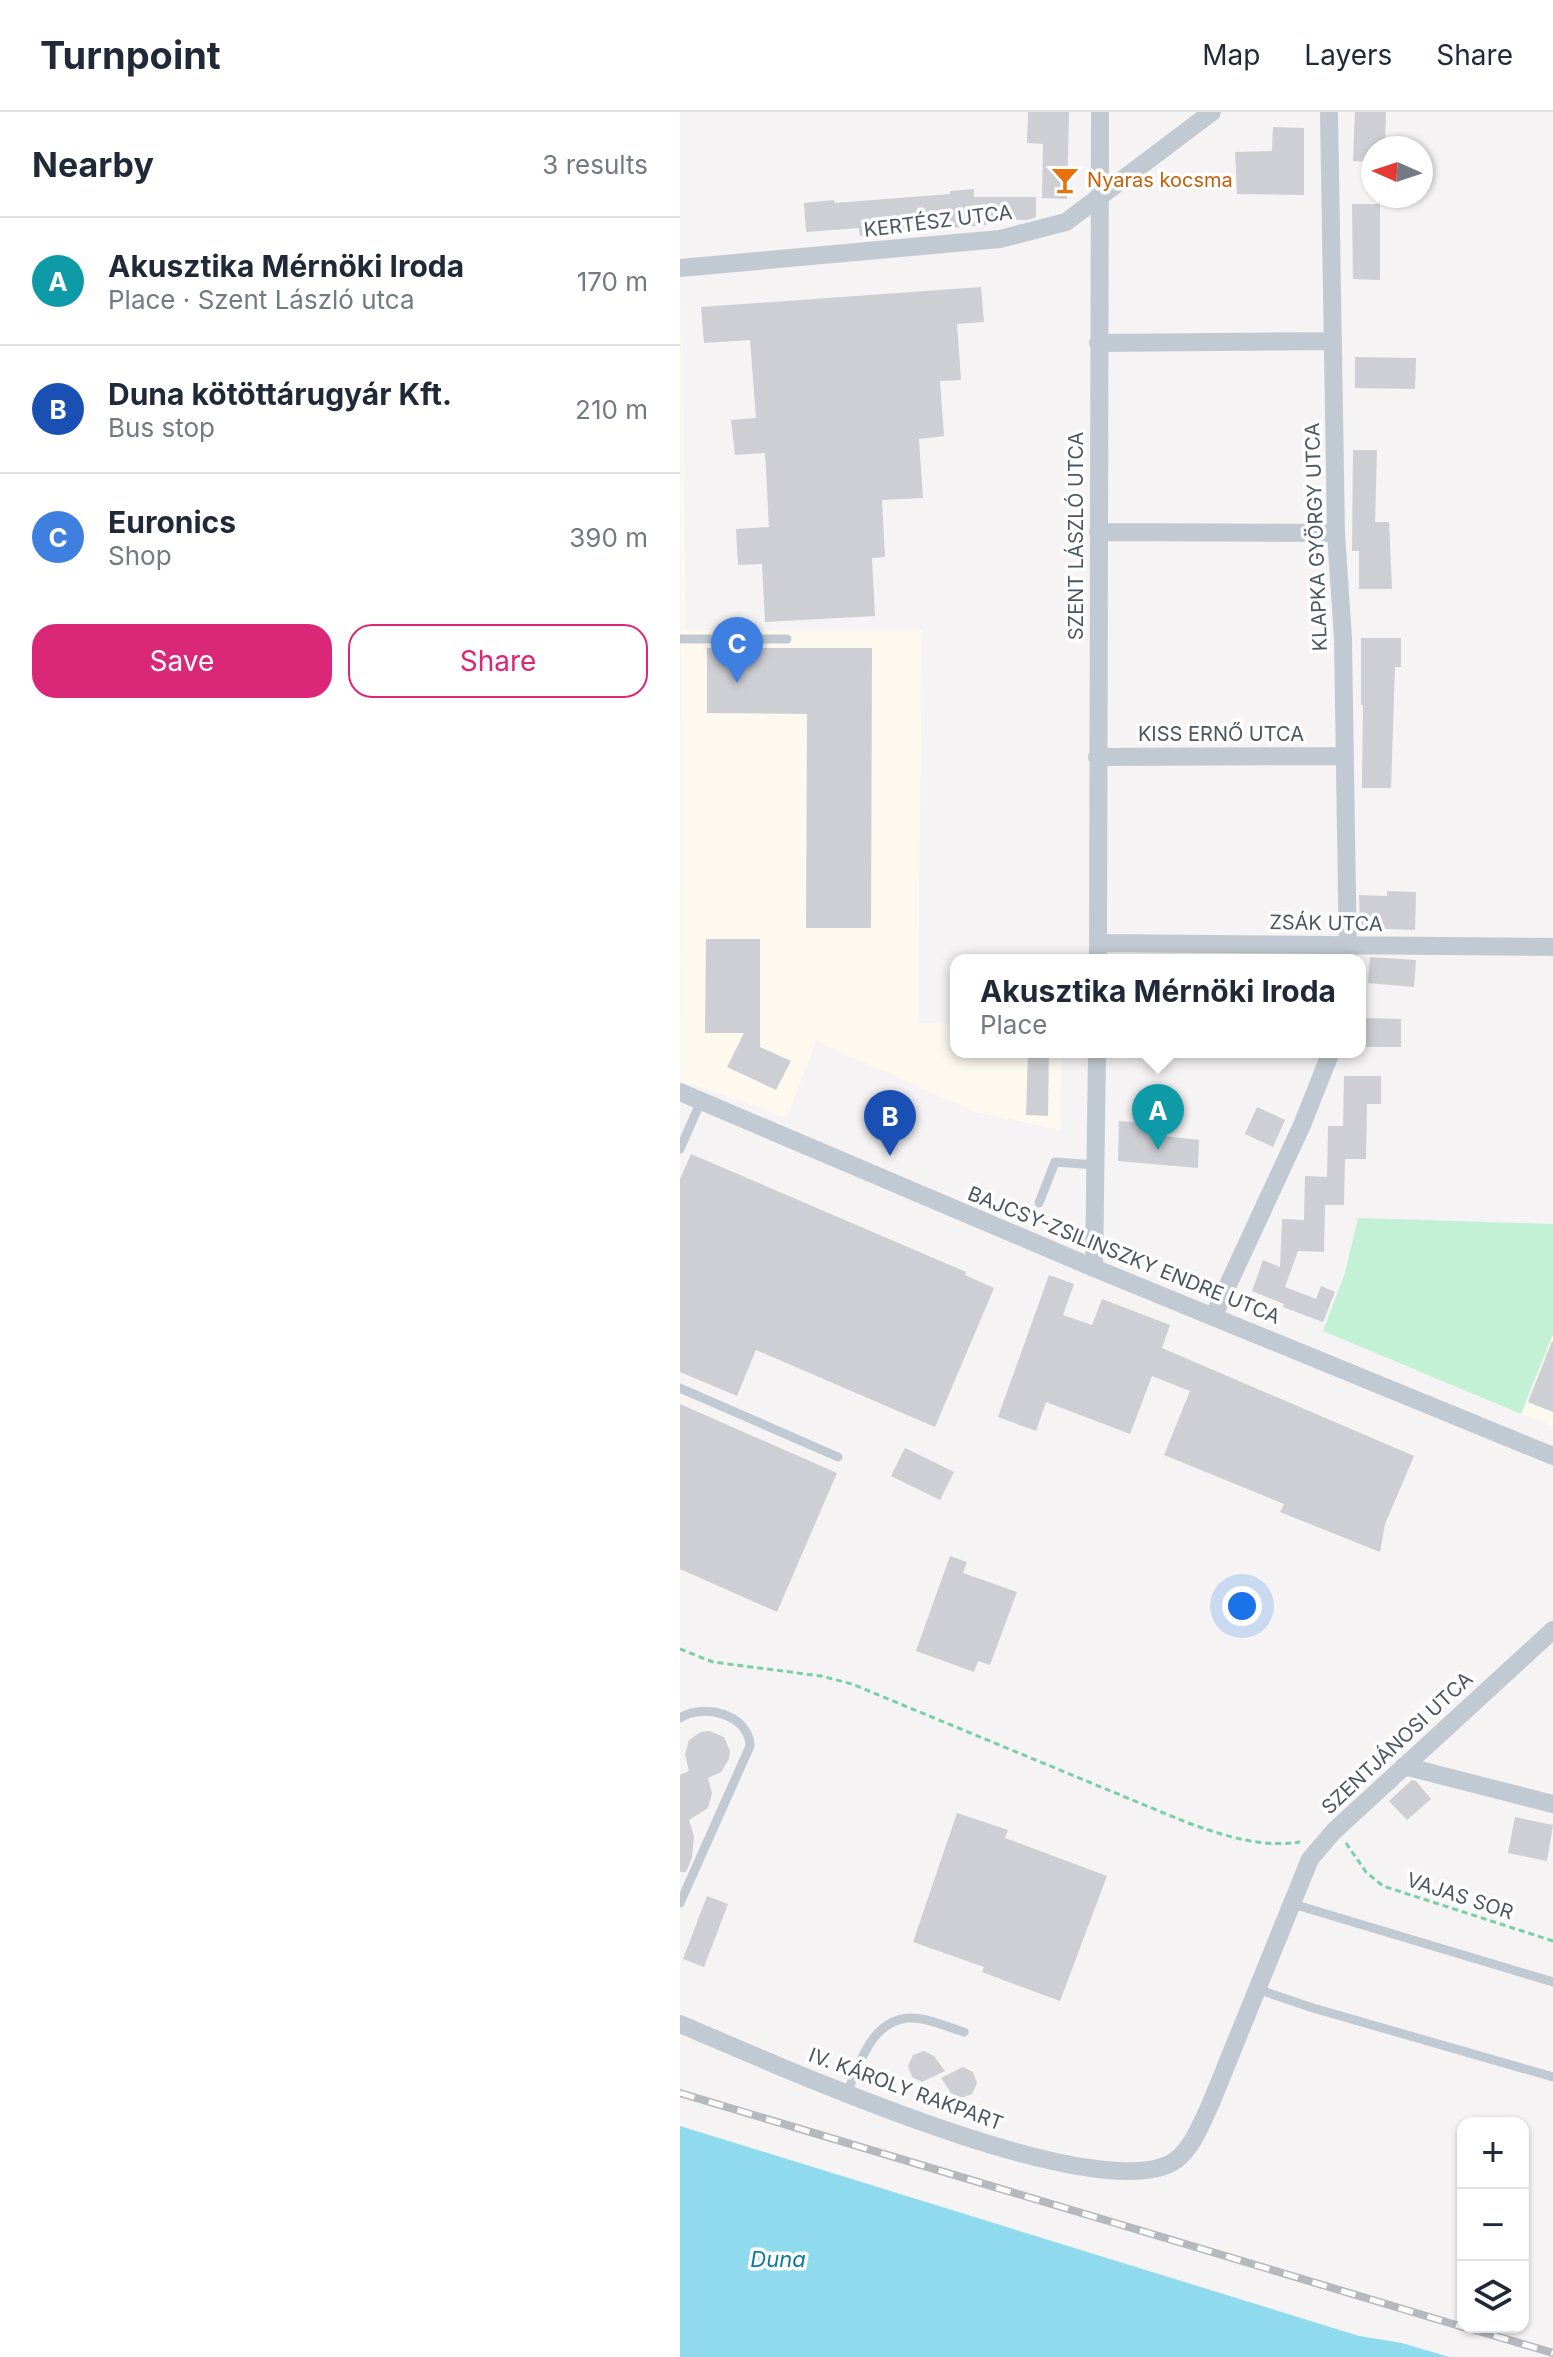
<!DOCTYPE html>
<meta charset="utf-8">
<style>
:root{--surface:#fff;--page:#f2f2f3;--text:#1f2937;--muted:#747a83;--line:#e0e1e3;--accent:#db2777}
body{margin:0;font-family:Inter,sans-serif;background:var(--page);color:var(--text)}
.controls{position:absolute;right:24px;bottom:24px;display:grid;overflow:hidden;border-radius:16px;box-shadow:0 2px 6px #0004}
.controls button{width:72px;height:72px;display:grid;place-items:center;padding:0;border:0;border-bottom:2px solid var(--line);background:var(--surface);color:var(--text);font:40px sans-serif}
.compass{position:absolute;left:681px;top:24px;width:72px;height:72px;border-radius:50%;background:var(--surface);box-shadow:0 2px 6px #0004;rotate:273deg}
.you{position:absolute;left:562px;top:1494px;width:28px;height:28px;margin:-20px;border:6px solid #fff;border-radius:50%;background:#1a73e8;box-shadow:0 0 0 12px #1a73e833}
.badge{display:grid;place-items:center;width:52px;height:52px;border-radius:50%;background:var(--accent);color:#fff;font-size:26px;font-weight:700}
.pin{position:absolute;translate:-50% -66px;filter:drop-shadow(0 2px 4px #0008)}
.pin::after{content:'';position:absolute;top:42px;width:28px;height:24px;background:inherit;clip-path:polygon(0 0,100% 0,50% 100%)}
.popup{position:absolute;left:270px;top:842px;width:416px;height:104px;box-sizing:border-box;display:grid;place-content:center;border-radius:16px;background:var(--surface);filter:drop-shadow(0 2px 6px #0005);font-size:26px;white-space:nowrap;color:var(--muted)}
.popup b{font-size:30px;color:var(--text)}
.popup::after{content:'';position:absolute;left:50%;top:100%;margin-left:-16px;border:16px solid transparent;border-top-color:var(--surface)}
.list{margin:0;padding:0;list-style:none}
h2{display:flex;justify-content:space-between;align-items:center;height:104px;margin:0;padding:0 32px;font-size:34px}
h2 small{font-size:26px;font-weight:400;color:var(--muted)}
.list li{display:grid;grid-template-columns:52px 1fr auto;gap:24px;align-items:center;box-sizing:border-box;height:128px;padding:0 32px;border-top:2px solid var(--line)}
.list b{display:block;font-size:30px;white-space:nowrap}
.list p{margin:0;font-size:26px;white-space:nowrap;color:var(--muted)}
.list em{font-size:26px;font-style:normal;color:var(--muted)}
.actions{display:flex;gap:16px;padding:24px 32px}
.actions a{flex:1;padding:18px 0;border:2px solid var(--accent);border-radius:24px;text-align:center;font-size:28px;color:var(--accent)}
.actions .main{background:var(--accent);color:#fff}
.icon{flex:none;width:44px;height:44px;fill:none;stroke:currentColor;stroke-width:2;stroke-linecap:round;stroke-linejoin:round}
.map{position:relative;flex:none;width:873px;height:2245px;overflow:hidden}
header{display:flex;align-items:center;gap:48px;box-sizing:border-box;height:112px;padding:0 40px;background:var(--surface);border-bottom:2px solid var(--line)}
header strong{font-size:38px}
nav{display:flex;gap:44px;margin-inline-start:auto;font-size:28px}
main{display:flex}
aside{flex:1;background:var(--surface)}
.map>svg:first-child{display:block}
</style>
<header>
<strong>Turnpoint</strong>
<nav><a>Map</a><a>Layers</a><a>Share</a></nav>
</header>
<main>
<aside>
<h2>Nearby<small>3 results</small></h2>
<ul class="list">
<li><span class="badge" style="background:#0f9aa8">A</span><div><b>Akusztika Mérnöki Iroda</b><p>Place · Szent László utca</p></div><em>170 m</em></li>
<li><span class="badge" style="background:#1a4fb4">B</span><div><b>Duna kötöttárugyár Kft.</b><p>Bus stop</p></div><em>210 m</em></li>
<li><span class="badge" style="background:#3f7fe0">C</span><div><b>Euronics</b><p>Shop</p></div><em>390 m</em></li>
</ul>
<div class="actions"><a class="main">Save</a><a>Share</a></div>
</aside>
<div class="map">
<svg width="873" height="2245" viewBox="0 0 873 2245">
<rect width="100%" height="100%" fill="#f5f3f3"/>
<!-- commercial -->
<path fill="#fdf9ef" d="M1 177 6 518H242L238 911 276 912V940H382L381 1018 295 1000 136 929 107 1006 0 968Z
M873 1222V1314L841 1302Z"/>
<!-- green -->
<path fill="#c3f1d5" d="M678 1106 873 1112V1222L841 1302 643 1219 665 1161Z"/>
<!-- water -->
<path fill="#90daee" d="M0 2014 679 2224 722 2231 769 2245H0Z"/>
<!-- building -->
<path fill="#cdcfd5" d="M348 0H389L387 87 362 86 363 32 347 31Z
M675 0H706L705 36H693V50L673 49Z
M593 15 624 16V83L557 82 555 40 592 39Z
M294 77V85H356V105L347 108 306 107 307 113 180 124 179 116 126 120 124 91 154 88 155 91 270 82V79Z
M672 92H700V168L673 167Z
M301 175 304 210 277 212 281 268 260 269 264 324 239 327 243 386 202 388 205 445 192 446 195 504 85 510 82 452 58 453 56 417 89 415 85 341 55 343 51 308 76 306 70 228 24 231 21 195Z
M675 245 736 246 735 277 675 276Z
M673 338H697L695 410H709L712 477H679V439H672Z
M681 526H721V555H715L711 676H682L683 593H681Z
M27 536H192L191 816H126L127 602 27 601Z
M707 779 736 780 735 818 680 816 679 783 707 784Z
M26 827H80V935L111 949 96 978 47 955 64 921H25Z
M690 845 736 848 734 875 688 871Z
M685 906 721 907V935H685Z
M348 940H369L368 1004 346 1003Z
M664 964H701V992H687L686 1047H665L664 1093H645L644 1140 618 1139 605 1175 636 1187 641 1174 655 1180 643 1210 603 1195 604 1192 572 1179 583 1148 600 1155 602 1107 624 1108 625 1064 647 1065 648 1014H663Z
M577 995 605 1008 593 1035 565 1022Z
M439 1009 476 1012 475 1023 519 1028 518 1056 438 1049Z
M11 1042 286 1160 285 1163 314 1176 255 1315 76 1238 57 1284 0 1260V1067Z
M369 1163 394 1172 383 1203 412 1213 422 1187 490 1213 482 1236 734 1344 705 1412 700 1440 600 1400 604 1392 484 1343 510 1279 472 1264 450 1322 366 1290 356 1319 318 1305Z
M872 1229 873 1230V1300L848 1290Z
M0 1292 157 1361 97 1500 0 1457Z
M225 1336 274 1360 260 1388 211 1364Z
M270 1444 287 1450 283 1461 337 1480 310 1553 298 1549 294 1560 236 1539Z
M29 1619 44 1625 50 1639 49 1647 41 1660 28 1666 32 1681 28 1696 9 1708 14 1724 12 1746 6 1760H0V1663L9 1659 5 1643 9 1628 21 1620Z
M732 1668 736 1669 751 1687 727 1708 709 1689Z
M277 1701 328 1718 325 1726 427 1764 380 1889 302 1860 304 1855 233 1830Z
M835 1705 873 1713 867 1749 828 1741Z
M27 1784 48 1792 24 1855 3 1847Z
M244 1939 254 1944 265 1959 242 1970 232 1965 228 1954 233 1943Z
M283 1955 293 1960 297 1971 292 1982 281 1986 271 1981 261 1966Z"/>
<g fill="none" stroke-linecap="round" stroke-linejoin="round">
<!-- path -->
<path stroke="#7ad0a6" stroke-width="3" stroke-dasharray="6 4" stroke-linecap="butt" d="M0 1537 33 1550 141 1564 172 1572 508 1711C546 1724 580 1736 620 1730
M666 1731 686 1760 703 1774 873 1829"/>
<!-- service -->
<path stroke="#c1cad2" stroke-width="9" d="M0 527H107
M0 1037 21 989
M359 1091 375 1050 416 1053
M0 1276 158 1345
M0 1606C24 1591 69 1602 70 1634L0 1791
M613 1792 873 1870
M577 1877 633 1896 873 1965
M167 1981C179 1953 191 1909 228 1906 246 1905 267 1915 284 1920"/>
<!-- minor -->
<path stroke="#c1cad2" stroke-width="18" d="M649 0 656 421 663 527 668 848
M0 156 320 127 386 110 532 0
M418 231 652 229
M418 420 656 421
M417 645 665 644
M418 831 873 835
M418 848 420 0
M0 980 414 1156 873 1344
M414 1156 417 940
M534 1203 622 1013 651 940
M724 1654 873 1692
M0 1912C84 1947 422 2102 496 2048 513 2035 522 2010 531 1991L630 1747 654 1719 873 1518"/>
<defs>
<path id="rail" d="M0 1981 783 2215
M785 2215 873 2241"/>
</defs>
<!-- rail casing -->
<use href="#rail" stroke="#b5b8bd" stroke-width="8"/>
<!-- rail -->
<use href="#rail" stroke="#fff" stroke-width="5" stroke-dasharray="15" stroke-linecap="butt"/>
</g>
<!-- icons -->
<defs>
<symbol id="bar-bare" viewBox="-9 -9 18 18"><path d="M-6-5H6L.8 .8V4.5H3.5V6h-7V4.5H-.8V.8Z" fill="#e8710a" stroke="#fff" stroke-width="2.5" paint-order="stroke"/></symbol>
</defs>
<g fill-rule="evenodd">
<use href="#bar-bare" x="365" y="48" width="40" height="40"/>
</g>
<g text-anchor="middle" dominant-baseline="central" stroke-width="7" stroke-linejoin="round" paint-order="stroke">
<!-- food labels -->
<g font-size="20" fill="#c56008" stroke="#fff" text-anchor="start">
<text x="407" y="68">Nyaras kocsma</text>
</g>
<!-- street labels -->
<g font-size="20" fill="#4a5661" stroke="#fff">
<text transform="translate(258 109) rotate(-7)">KERTÉSZ UTCA</text>
<text transform="translate(396 424) rotate(-90)">SZENT LÁSZLÓ UTCA</text>
<text transform="translate(636 425) rotate(-92)">KLAPKA GYÖRGY UTCA</text>
<text x="541" y="622">KISS ERNŐ UTCA</text>
<text transform="translate(646 811) rotate(1)">ZSÁK UTCA</text>
<text transform="translate(444 1143) rotate(22)">BAJCSY-ZSILINSZKY ENDRE UTCA</text>
<text transform="translate(717 1631) rotate(-43)">SZENTJÁNOSI UTCA</text>
<text transform="translate(780 1784) rotate(18)">VAJAS SOR</text>
<text transform="translate(226 1977) rotate(20)">IV. KÁROLY RAKPART</text>
</g>
<!-- water labels -->
<g font-size="22" font-style="italic" fill="#0c7c9b" stroke="#fff">
<text x="98" y="2147">Duna</text>
</g>
</g>
</svg>
<div class="controls">
<button>+</button>
<button>−</button>
<button><svg class="icon" aria-label="layers" viewBox="0 0 24 24"><path d="M12 4l9 5-9 5-9-5zM3 14l9 5 9-5"/></svg></button>
</div>
<svg class="compass" viewBox="-18 -18 36 36"><path d="M0-13l5 13h-10z" fill="#e53935"/><path d="M0 13l5-13h-10z" fill="#747a83"/></svg>
<div class="you"></div>
<div class="pin badge" style="left:478px;top:1038px;background:#0f9aa8">A</div>
<div class="popup"><b>Akusztika Mérnöki Iroda</b>Place</div>
<div class="pin badge" style="left:210px;top:1044px;background:#1a4fb4">B</div>
<div class="pin badge" style="left:57px;top:571px;background:#3f7fe0">C</div>
</div>
</main>
